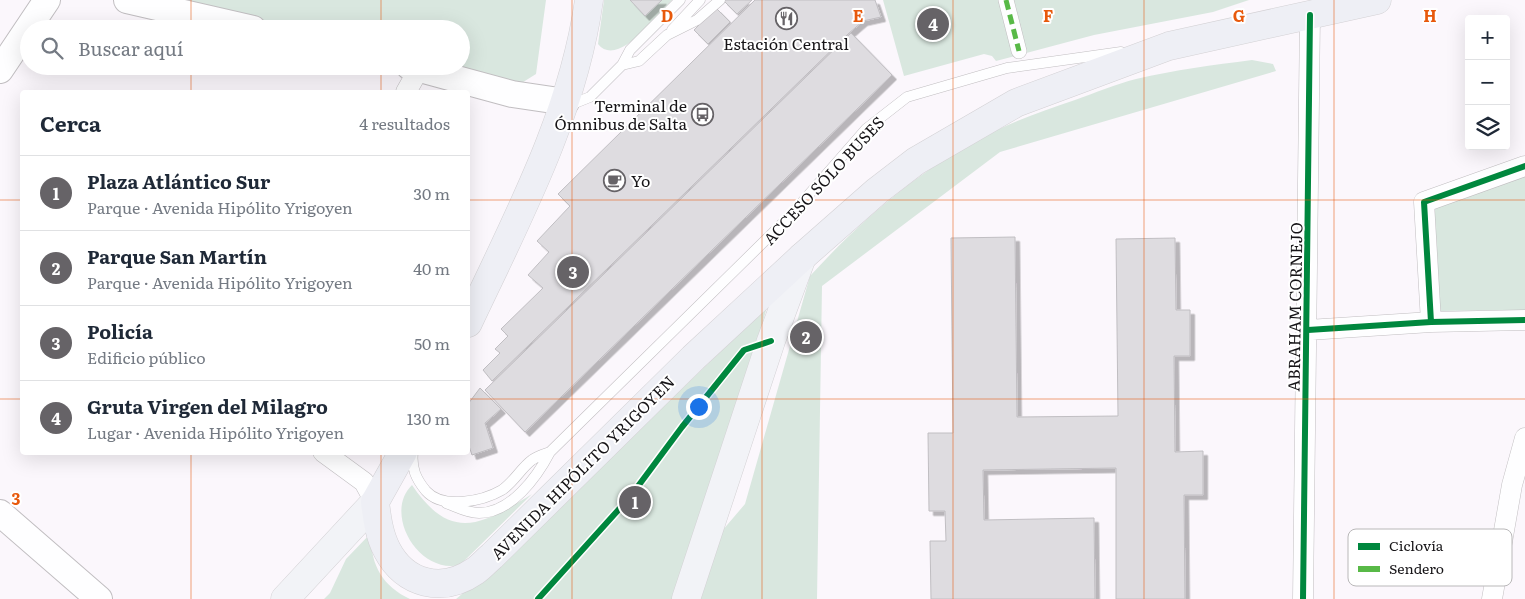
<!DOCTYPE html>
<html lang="es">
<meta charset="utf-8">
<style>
:root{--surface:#fff;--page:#f6f6f7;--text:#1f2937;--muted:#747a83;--line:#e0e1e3;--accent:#666367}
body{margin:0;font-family:Literata,serif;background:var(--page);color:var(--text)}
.controls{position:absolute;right:15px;top:15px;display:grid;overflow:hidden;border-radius:5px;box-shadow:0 5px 20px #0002}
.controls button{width:45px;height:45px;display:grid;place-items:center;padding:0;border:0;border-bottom:1px solid var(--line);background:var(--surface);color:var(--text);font:25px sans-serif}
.you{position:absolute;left:698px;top:406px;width:18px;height:18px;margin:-12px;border:4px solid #fff;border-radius:50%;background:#1a73e8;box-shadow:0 0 0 8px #1a73e833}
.badge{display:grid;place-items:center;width:32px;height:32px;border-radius:50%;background:var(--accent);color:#fff;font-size:16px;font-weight:700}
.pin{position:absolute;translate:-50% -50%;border:2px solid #fff;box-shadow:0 1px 5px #0006}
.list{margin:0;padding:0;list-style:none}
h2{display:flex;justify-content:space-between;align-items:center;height:65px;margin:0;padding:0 20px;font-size:21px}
h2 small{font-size:16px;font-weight:400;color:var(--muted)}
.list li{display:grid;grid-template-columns:32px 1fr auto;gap:15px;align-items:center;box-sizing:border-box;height:75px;padding:0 20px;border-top:1px solid var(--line)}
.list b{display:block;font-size:19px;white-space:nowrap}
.list p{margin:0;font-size:16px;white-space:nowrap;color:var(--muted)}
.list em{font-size:16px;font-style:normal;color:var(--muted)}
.icon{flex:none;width:28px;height:28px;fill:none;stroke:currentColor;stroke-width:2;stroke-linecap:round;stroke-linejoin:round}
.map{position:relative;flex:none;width:1525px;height:599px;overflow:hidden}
.search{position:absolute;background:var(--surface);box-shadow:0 5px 20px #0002;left:20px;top:20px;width:450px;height:55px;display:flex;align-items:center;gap:12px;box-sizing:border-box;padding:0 18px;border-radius:28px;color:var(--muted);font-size:19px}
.panel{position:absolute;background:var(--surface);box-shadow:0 5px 20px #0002;left:20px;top:90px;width:450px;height:365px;border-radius:5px}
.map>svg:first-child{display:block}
</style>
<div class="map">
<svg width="1525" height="599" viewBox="0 0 1525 599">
<defs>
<filter id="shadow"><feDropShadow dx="4.5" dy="4.5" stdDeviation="0" flood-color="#0004"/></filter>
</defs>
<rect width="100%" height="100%" fill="#fbf7fc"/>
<!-- green -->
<path fill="#d9e7df" d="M172 0H546L536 74 520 84 445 66H461V29H291Z
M604 0H672C658 14 618 69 598 44Z
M883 0H1249L1213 12 1094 35 996 61 992 56 984 54 904 76Z
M1252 60 1273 64 1276 71 1000 152 822 286 817 599H696L716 538 745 504 810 276C864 217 925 165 997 130 1022 118 1049 109 1075 100 1095 93 1116 84 1136 79 1175 70 1213 65 1252 60Z
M1525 175V310L1439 311 1432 207Z
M767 307 743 391 674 599H456L503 560Z
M412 485C451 543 482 525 532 494L460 565C418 575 383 513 412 485Z
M371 533C370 564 382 586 410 599H324L330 593 346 559Z"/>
<!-- building -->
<path fill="#dedce0" stroke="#c0bec2" filter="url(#shadow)" d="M630 0H662L645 16Z
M723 0H752L737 14Z
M755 0H875L881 17 863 21 848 34 492 381 483 370 500 353 495 349 508 336 501 329 543 288 528 275 549 252 537 241 570 206 558 194Z
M716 8 730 22 708 44 694 30Z
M851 33 892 75 525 432 485 390Z
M1015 237 1017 417 1118 416 1116 239 1175 238 1176 310H1190V356H1174L1175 452 1203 451V495H1184L1185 599H1116V468L983 470 984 520 1094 518 1095 599H931L930 541H946L945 511H929L928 433H953L951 238Z
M480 388 501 409 485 423 493 448 472 455 469 446H468V404Z"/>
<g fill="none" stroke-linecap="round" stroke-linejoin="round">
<defs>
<path id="service" d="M672 30 700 0
M622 65 630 50 680 0
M567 102 575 103 590 97 622 65 639 61 667 35 697 20 720 0
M413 452C411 468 416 479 426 491 443 510 483 501 502 490 514 482 521 468 532 460 537 456 544 454 550 452L791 215 866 129 907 97 1007 68 1121 52
M446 503C457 507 467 513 479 513 511 513 537 477 550 452"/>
<path id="pedestrian" d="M1006 0 1019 51"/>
<path id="minor" d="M406 92 419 69
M1431 322 1424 202 1525 166
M1308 330 1431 322 1525 320
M323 452 364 482 375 502
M1303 599 1310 15
M1492 599 1512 485 1525 438"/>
<path id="tertiary" d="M127 0 253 29
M409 66 512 94 566 102
M0 70 47 0
M0 513 99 599"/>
<path id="primary" d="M285 599 375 502
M686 599 771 341 802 257"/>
<path id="trunk" d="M468 323C517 219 573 115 589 0
M403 452 375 502C377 518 379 535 387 550 405 584 442 594 475 571 481 567 486 561 492 556L693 358 802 257 877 191 916 161 1016 103 1169 46 1377 0"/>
</defs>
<!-- service casing -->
<use href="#service" stroke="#c1bec1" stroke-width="11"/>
<!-- pedestrian casing -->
<use href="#pedestrian" stroke="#c1bec1" stroke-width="16"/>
<!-- minor casing -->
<use href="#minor" stroke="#c1bec1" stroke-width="21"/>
<!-- tertiary casing -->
<use href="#tertiary" stroke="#c1bec1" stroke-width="28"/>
<!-- primary casing -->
<use href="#primary" stroke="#d3d1d4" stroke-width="29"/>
<!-- trunk casing -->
<use href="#trunk" stroke="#d3d1d4" stroke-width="29"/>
<!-- service -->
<use href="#service" stroke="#fefeff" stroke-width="10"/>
<!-- pedestrian -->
<use href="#pedestrian" stroke="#fefeff" stroke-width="15"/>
<!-- minor -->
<use href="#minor" stroke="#fefeff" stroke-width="20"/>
<!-- tertiary -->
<use href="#tertiary" stroke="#fefeff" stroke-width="26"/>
<!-- primary -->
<use href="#primary" stroke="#f2f3f7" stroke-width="28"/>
<!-- trunk -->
<use href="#trunk" stroke="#eeeff5" stroke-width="28"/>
<!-- quiet -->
<path stroke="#58b947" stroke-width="5" stroke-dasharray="10 5" stroke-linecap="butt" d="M1006 0 1019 51"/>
<defs>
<path id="cycleway" d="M1431 322 1424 202 1525 166
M1308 330 1431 322 1525 320
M538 599 630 497 682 427 744 350 771 341
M1303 599 1310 15"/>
</defs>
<!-- cycleway casing -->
<use href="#cycleway" stroke="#fff" stroke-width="9"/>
<!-- cycleway -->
<use href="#cycleway" stroke="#00873e" stroke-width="6"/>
</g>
<!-- grid -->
<path fill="none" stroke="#e8590c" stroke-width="1" stroke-opacity="0.55" d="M191 0V29M381 0V29M572 0V599M762 0V599M953 0V599M1144 0V599M1334 0V599M191 66V92M381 66V92M0 200H22M468 200H1525M0 399H22M468 399H1525M191 452V599M381 452V599"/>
<!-- icons -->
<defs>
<symbol id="restaurant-ring" viewBox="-11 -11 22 22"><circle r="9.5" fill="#fff" stroke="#666367" stroke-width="1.5"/><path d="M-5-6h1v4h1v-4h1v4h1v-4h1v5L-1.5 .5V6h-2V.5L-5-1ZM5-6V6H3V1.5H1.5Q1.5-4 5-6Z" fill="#666367"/></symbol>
<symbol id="bus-ring" viewBox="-11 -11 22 22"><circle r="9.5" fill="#fff" stroke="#666367" stroke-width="1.5"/><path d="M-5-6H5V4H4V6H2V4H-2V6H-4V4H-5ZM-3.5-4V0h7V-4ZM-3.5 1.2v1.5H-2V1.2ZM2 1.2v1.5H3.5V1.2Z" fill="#666367"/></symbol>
<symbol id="cafe-ring" viewBox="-11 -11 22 22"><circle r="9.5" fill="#fff" stroke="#666367" stroke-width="1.5"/><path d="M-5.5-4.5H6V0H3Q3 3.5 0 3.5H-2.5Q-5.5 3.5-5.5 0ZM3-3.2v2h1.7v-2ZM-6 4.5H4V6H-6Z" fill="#666367"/></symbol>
</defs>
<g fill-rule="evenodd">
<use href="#restaurant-ring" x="774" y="6" width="25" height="25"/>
<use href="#bus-ring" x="690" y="102" width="25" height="25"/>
<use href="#cafe-ring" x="602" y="168" width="25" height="25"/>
</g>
<g text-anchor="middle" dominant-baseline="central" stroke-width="4" stroke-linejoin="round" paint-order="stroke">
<!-- poi labels -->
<g font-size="16" fill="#161417" stroke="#fff">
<text x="786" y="43">Estación Central</text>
<text x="687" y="105" text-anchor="end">Terminal de<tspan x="687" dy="18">Ómnibus de Salta</tspan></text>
<text x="631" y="180" text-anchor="start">Yo</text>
</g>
<!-- street labels -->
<g font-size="16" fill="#161417" stroke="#fff">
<text transform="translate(823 180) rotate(-47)">ACCESO SÓLO BUSES</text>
<text transform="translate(1294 307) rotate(-89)">ABRAHAM CORNEJO</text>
<text transform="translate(582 467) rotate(-45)">AVENIDA HIPÓLITO YRIGOYEN</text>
</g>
</g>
<!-- legend -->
<rect x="1348" y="529" width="164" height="57" rx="8" fill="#fff" stroke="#b9b8b9" stroke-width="1"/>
<rect x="1358" y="543" width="22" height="7" fill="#00873e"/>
<rect x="1358" y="566" width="22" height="6" fill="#58b947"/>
<g font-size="14" fill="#161417">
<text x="1389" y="551">Ciclovía</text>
<text x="1389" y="574">Sendero</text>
</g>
<g font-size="16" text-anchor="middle" font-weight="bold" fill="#e8590c" stroke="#fff" stroke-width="4" stroke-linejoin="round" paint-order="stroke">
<text x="667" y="22">D</text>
<text x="858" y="22">E</text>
<text x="1048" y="22">F</text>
<text x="1239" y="22">G</text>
<text x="1430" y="22">H</text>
<text x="16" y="505">3</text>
</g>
</svg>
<div class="controls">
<button>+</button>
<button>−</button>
<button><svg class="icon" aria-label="layers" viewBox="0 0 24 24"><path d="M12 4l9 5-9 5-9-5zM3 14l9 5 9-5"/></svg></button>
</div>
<div class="you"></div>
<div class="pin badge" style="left:635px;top:502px">1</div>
<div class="pin badge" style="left:806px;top:337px">2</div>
<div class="pin badge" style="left:573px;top:272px">3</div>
<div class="pin badge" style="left:933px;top:24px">4</div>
<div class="search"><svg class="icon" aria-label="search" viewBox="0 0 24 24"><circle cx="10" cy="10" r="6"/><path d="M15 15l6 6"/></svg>Buscar aquí</div>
<section class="panel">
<h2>Cerca<small>4 resultados</small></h2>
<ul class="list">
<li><span class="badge">1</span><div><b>Plaza Atlántico Sur</b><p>Parque · Avenida Hipólito Yrigoyen</p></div><em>30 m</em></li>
<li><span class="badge">2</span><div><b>Parque San Martín</b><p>Parque · Avenida Hipólito Yrigoyen</p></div><em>40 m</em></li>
<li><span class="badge">3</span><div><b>Policía</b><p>Edificio público</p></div><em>50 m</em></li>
<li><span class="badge">4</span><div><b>Gruta Virgen del Milagro</b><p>Lugar · Avenida Hipólito Yrigoyen</p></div><em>130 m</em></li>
</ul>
</section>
</div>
